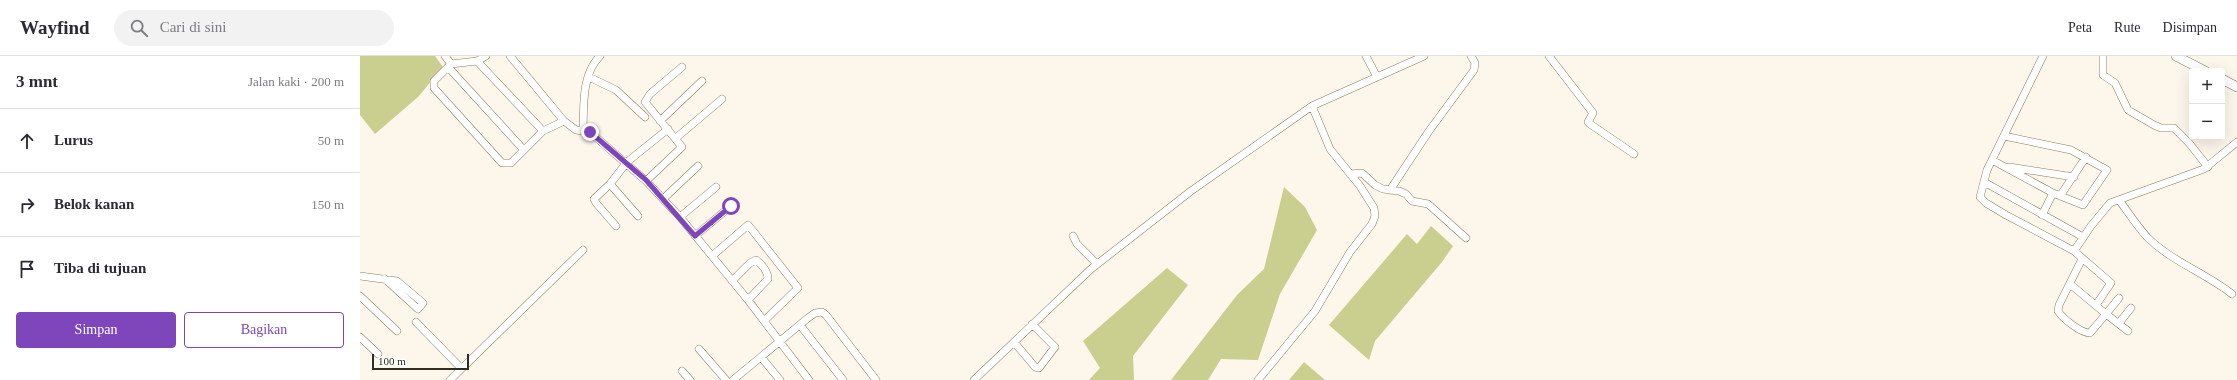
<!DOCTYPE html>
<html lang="id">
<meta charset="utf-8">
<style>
:root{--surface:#fff;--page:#f2f2f3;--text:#2b2b33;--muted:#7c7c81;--line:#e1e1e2;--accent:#7f45bb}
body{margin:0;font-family:Georgia,serif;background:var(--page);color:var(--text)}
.controls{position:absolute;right:12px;top:12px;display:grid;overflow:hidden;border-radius:4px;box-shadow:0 4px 16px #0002}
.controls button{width:36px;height:36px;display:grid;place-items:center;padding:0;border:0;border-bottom:1px solid var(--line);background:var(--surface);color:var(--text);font:20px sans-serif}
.scale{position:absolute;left:12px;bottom:10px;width:97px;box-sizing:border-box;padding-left:4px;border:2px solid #332c21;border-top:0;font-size:11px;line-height:14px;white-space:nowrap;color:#332c21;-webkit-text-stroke:3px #fff;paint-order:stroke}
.stop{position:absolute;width:12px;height:12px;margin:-9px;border:3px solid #7f45bb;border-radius:50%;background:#fff}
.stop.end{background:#7f45bb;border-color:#fff;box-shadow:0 1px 4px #0008}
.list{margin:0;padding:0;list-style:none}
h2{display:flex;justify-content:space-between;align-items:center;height:52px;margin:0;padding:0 16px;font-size:17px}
h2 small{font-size:13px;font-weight:400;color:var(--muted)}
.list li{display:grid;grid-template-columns:26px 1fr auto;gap:12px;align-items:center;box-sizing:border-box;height:64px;padding:0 16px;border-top:1px solid var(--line)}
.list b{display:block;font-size:15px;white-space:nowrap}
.list em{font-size:13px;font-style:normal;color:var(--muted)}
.actions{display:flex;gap:8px;padding:12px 16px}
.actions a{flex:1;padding:9px 0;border:1px solid var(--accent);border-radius:4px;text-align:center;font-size:14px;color:var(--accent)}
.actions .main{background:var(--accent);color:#fff}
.icon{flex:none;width:22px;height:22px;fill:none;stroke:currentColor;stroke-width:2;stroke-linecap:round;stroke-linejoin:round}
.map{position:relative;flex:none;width:1877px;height:324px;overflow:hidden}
header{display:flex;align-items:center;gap:24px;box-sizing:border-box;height:56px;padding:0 20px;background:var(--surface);border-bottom:1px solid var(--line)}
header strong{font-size:19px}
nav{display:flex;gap:22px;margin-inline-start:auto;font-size:14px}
.search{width:280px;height:36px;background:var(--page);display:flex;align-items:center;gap:10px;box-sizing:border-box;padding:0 14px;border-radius:22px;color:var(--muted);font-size:15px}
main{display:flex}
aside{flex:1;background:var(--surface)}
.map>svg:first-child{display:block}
</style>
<header>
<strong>Wayfind</strong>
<div class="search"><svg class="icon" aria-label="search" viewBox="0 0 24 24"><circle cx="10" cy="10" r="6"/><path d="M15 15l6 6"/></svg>Cari di sini</div>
<nav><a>Peta</a><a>Rute</a><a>Disimpan</a></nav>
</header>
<main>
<aside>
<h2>3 mnt<small>Jalan kaki · 200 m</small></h2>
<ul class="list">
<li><svg class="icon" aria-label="ahead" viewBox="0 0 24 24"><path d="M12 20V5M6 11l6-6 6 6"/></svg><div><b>Lurus</b></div><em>50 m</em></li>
<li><svg class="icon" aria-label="right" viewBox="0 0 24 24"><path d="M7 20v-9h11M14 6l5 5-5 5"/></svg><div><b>Belok kanan</b></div><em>150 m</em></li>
<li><svg class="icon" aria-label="arrive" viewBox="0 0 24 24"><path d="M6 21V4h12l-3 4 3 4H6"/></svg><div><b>Tiba di tujuan</b></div></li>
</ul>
<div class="actions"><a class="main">Simpan</a><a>Bagikan</a></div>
</aside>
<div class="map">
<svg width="1877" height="324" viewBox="0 0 1877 324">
<rect width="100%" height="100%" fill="#fdf6ea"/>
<!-- green -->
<path fill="#cace8f" d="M0 0H75L83 11 58 41 15 78 0 59Z
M924 131 945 151 957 174 920 238 898 304 861 303 848 324H811L877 239 904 213Z
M1071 170 1093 190 1082 206 1015 285 1009 304 969 269 1047 178 1057 188Z
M807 212 828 229 773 300 774 324H729L740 312 723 285Z
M944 306 965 324H929Z"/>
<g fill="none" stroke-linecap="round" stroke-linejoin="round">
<defs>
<path id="minor" d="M85 0 91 8 74 25V32L142 107H151L183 75 204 65
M150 0 204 65 216 74 230 76 286 125 320 161 388 244 449 324
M1006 0 1017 21
M1189 0 1233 57 1228 66 1230 68 1274 98
M1683 0 1627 114 1620 141 1626 147 1646 159 1714 195 1751 227 1736 249
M1743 0V19L1755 27 1768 54 1794 69 1801 72H1814L1829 87 1848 111
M117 5 126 0
M91 8 117 5 183 75
M88 11 163 93
M229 21 256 34 285 61
M300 65 342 25
M223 75C224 51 221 19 240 0
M316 82 362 43
M1632 104 1693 137 1723 149 1747 114 1711 94 1644 80
M1649 111 1714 121
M990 118 1002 117 1015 129 1023 133 1039 135 1046 138 1052 145 1068 148 1106 182
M286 125 322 91 285 46 290 38 322 11
M1624 126 1723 181
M250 128 278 160
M1030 134 1069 75 1114 14 1115 7 1111 0
M1700 140 1726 101
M303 143 338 110
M1759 144C1768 156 1777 170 1787 181 1811 205 1845 217 1872 238
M1682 159 1693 137
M320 161 356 131
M256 170 236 147 234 143 250 128 267 106 308 73
M335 180 371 150
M713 180 717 188 737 208
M1714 195 1731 170 1750 147 1844 113 1877 86
M352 200 388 169 393 175 438 232 404 265
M0 220 37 225 63 247 58 253 25 223
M372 225 390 207 396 204C402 208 408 216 408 223L388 244
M1710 228 1746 258 1730 277C1721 277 1703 263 1698 255L1699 249 1722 203
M0 240 37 275
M1759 242 1746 258 1768 275
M56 266 101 312
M1759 267 1771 252
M440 269 483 324
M0 281 18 298
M654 286 675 311 679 312 695 291 672 268
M339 293 366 324
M401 301 420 324
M322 315 330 324
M90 324 223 194
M373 324 448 262 455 257 462 256 466 259 516 324
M614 324 731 213 831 135 952 50 1064 0
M898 324 955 255 990 196 1012 168 1015 160 1014 152 1000 130 970 93 952 50"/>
<path id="tertiary" d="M1816 0 1845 15
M1862 23 1877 31"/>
</defs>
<!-- minor casing -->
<use href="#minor" stroke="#8d7c61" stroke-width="8"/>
<!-- tertiary casing -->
<use href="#tertiary" stroke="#8d7c61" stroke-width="10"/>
<!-- minor -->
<use href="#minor" stroke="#fff" stroke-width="7"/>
<!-- tertiary -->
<use href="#tertiary" stroke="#fff" stroke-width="9"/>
</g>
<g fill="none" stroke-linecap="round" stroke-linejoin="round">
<!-- route -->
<path stroke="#7f45bb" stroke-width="5" d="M230 76 286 124 335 180 371 150"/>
</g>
</svg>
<div class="controls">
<button>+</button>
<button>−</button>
</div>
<div class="scale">100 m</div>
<div class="stop" style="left:371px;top:150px"></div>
<div class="stop end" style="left:230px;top:76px"></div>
</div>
</main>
